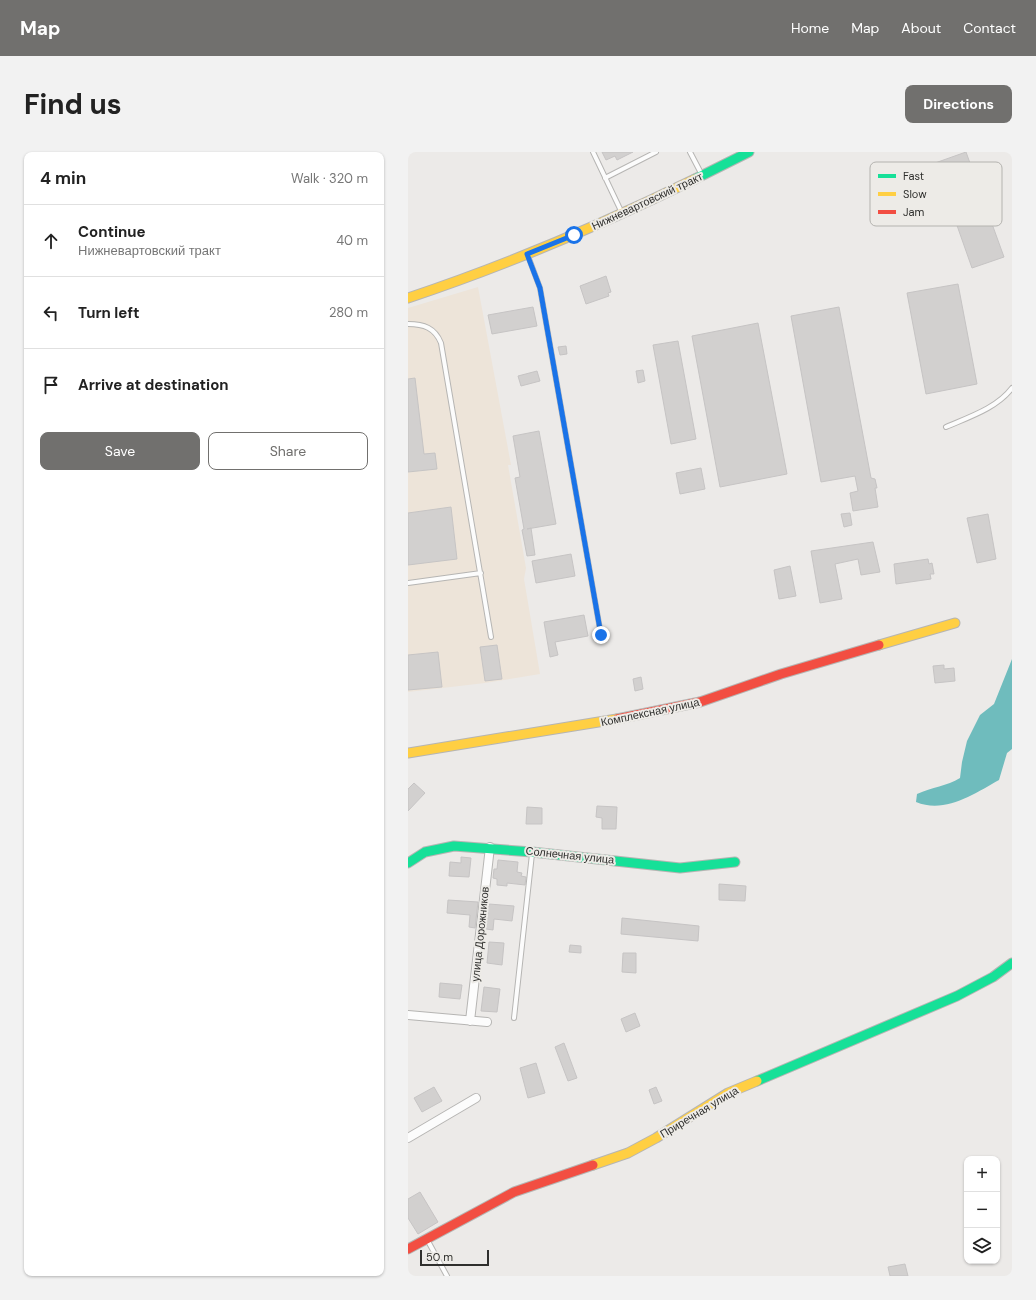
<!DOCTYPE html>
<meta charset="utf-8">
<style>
:root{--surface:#fff;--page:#f2f2f2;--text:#222;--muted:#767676;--line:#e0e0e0;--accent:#71706e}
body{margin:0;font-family:"DM Sans",sans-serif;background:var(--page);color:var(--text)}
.controls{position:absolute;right:12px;bottom:12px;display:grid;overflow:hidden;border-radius:8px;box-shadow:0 1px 3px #0004}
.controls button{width:36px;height:36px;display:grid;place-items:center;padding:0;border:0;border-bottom:1px solid var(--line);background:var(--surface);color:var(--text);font:20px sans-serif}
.scale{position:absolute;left:12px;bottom:10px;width:69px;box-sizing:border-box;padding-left:4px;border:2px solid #2f2f2d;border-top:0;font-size:11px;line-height:14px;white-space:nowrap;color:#2f2f2d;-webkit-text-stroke:3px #edebe7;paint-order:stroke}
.stop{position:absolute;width:12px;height:12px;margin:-9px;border:3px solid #1a73e8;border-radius:50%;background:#fff}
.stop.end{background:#1a73e8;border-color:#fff;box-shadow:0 1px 4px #0008}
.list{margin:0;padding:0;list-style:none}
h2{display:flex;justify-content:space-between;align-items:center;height:52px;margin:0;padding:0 16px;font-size:17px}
h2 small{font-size:13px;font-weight:400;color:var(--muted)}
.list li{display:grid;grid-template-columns:26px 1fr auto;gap:12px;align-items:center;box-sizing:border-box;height:72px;padding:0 16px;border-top:1px solid var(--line)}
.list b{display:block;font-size:15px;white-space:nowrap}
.list p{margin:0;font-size:13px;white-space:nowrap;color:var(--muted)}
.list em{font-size:13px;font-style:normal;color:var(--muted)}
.actions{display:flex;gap:8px;padding:12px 16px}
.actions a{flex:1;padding:9px 0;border:1px solid var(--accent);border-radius:8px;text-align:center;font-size:14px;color:var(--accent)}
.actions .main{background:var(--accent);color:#fff}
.icon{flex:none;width:22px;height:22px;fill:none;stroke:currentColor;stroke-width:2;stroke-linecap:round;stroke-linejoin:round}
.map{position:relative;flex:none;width:604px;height:1124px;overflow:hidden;border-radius:8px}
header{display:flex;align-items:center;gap:24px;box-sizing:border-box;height:56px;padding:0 20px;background:var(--accent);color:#fff}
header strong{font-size:19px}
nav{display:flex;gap:22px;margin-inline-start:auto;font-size:14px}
.intro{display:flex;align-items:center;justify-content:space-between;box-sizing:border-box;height:96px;padding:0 24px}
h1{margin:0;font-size:28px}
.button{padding:10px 18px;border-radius:8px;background:var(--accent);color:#fff;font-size:14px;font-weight:700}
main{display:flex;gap:24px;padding:0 24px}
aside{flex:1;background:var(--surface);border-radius:8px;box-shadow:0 1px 3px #0004}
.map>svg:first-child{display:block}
</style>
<header>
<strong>Map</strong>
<nav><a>Home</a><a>Map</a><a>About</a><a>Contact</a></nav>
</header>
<div class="intro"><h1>Find us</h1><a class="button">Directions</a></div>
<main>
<aside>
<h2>4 min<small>Walk · 320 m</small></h2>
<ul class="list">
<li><svg class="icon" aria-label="ahead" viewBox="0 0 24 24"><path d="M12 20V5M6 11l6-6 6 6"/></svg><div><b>Continue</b><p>Нижневартовский тракт</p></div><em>40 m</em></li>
<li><svg class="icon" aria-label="left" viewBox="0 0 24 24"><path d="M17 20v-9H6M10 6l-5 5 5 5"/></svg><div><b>Turn left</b></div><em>280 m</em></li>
<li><svg class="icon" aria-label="arrive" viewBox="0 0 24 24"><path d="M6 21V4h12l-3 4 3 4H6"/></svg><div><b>Arrive at destination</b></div></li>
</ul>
<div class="actions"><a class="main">Save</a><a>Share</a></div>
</aside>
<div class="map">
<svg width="604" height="1124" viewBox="0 0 604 1124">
<rect width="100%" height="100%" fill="#eceae8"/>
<!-- industrial -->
<path fill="#ede4d9" d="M70 135 103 313H100L118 416 116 427 132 522 77 531 0 540V156Z"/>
<!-- water -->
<path fill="#6fbcbd" d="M604 507V597L599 601 591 628C566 642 537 662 508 650L509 642C524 635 539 634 552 626L554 610 559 589 572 563 586 552Z"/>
<!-- building -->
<path fill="#d2d0cf" stroke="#c6c4c4" d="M194 0H225L209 8 207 4 198 8Z
M558 0 596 105 564 116 527 11Z
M198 124 203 140 200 141 201 144 178 152 172 134Z
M550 132 569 232 518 242 499 141Z
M125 155 129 174 84 182 80 163Z
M431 155 463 326 467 327 469 336H467L470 355 445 359 442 341 450 339 447 324 413 330 383 164Z
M350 171 379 322 312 335 284 184Z
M270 189 288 287 263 292 245 193Z
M158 194 159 202 152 203 150 195Z
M235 218 237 229 230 231 228 219Z
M129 219 132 229 113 234 110 224Z
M7 226 16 302 27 301 29 317 0 320V227Z
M131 279 148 372 119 377 123 376 127 403 119 404 114 378 116 377 107 326 112 325 105 284Z
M293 316 297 337 272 342 268 321Z
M43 355 49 407 0 413V361Z
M442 361 444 373 436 375 433 362Z
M580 362 588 407 569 411 559 366Z
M465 390 472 420 453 423 450 407 427 412 434 447 412 451 403 399Z
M163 402 167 424 128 431 124 409Z
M520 407 521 412 524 411 526 422H522L523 427 488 432 486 412Z
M382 414 388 444 371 447 366 418Z
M176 463 180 484 147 490 150 503 142 505 136 470Z
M89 493 94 527 77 529 72 495Z
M30 500 34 535 0 538V503Z
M536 513V517L546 516 547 529 527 531 525 514Z
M233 525 235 537 227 539 225 527Z
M6 631 17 641 0 659V637Z
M189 654 209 655 208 677H194V666L188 665Z
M119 655 134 656V672H118Z
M53 705 63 706 61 725 41 724 42 710 53 711Z
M90 708 110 710 109 720 114 721 113 724 118 725 117 733 99 731V734L89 733V727L85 726 86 717H89Z
M311 732 338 734 337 749 311 748Z
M40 748 70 750 67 776 61 775 62 763 39 761Z
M81 752 106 754 104 769 86 767 85 778 78 777Z
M214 766 291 774 290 789 213 782Z
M81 790 96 791 94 813 79 811Z
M162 793 173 794V801L161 800Z
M215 801H228V821L214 820Z
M32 831 54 833 52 847 31 845Z
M76 835 92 837 89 860 73 859Z
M227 861 232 874 218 880 213 867Z
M156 891 169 926 160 929 147 895Z
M128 911 137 941 120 946 112 916Z
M26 935 34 949 14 960 6 946Z
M248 935 254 949 246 952 241 938Z
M12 1040 30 1070 10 1082 0 1066V1047Z
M497 1112 500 1124H482L480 1115Z"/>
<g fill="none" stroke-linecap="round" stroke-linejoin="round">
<defs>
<path id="lane" d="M185 0 214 61
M282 0 294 23
M197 26 248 0
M120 104 132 136 193 483
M0 172C16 172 27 176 33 191L83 485
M538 275C561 265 589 256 604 236
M0 431 73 421
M106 866 124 702
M21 1091 39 1124"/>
<path id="street" d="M0 863 79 870
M62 869 82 695
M0 986 68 946"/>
<path id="fast" d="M287 27 341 0
M0 711 17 700 46 694 124 700 272 716 327 710
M349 929 549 844 585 825 604 811"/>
<path id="slow" d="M0 146C99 113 193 73 287 27
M471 493 547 471
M0 601 209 567
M185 1013 220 1001 248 986 320 941 349 929"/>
<path id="jam" d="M209 567 292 550 373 522 471 493
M0 1097 106 1040 185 1013"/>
</defs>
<!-- lane casing -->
<use href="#lane" stroke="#b6b5b3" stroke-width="6"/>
<!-- street casing -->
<use href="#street" stroke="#b6b5b3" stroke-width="10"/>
<!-- fast casing -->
<use href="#fast" stroke="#b6b5b3" stroke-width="11"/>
<!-- slow casing -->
<use href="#slow" stroke="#b6b5b3" stroke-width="11"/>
<!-- jam casing -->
<use href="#jam" stroke="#b6b5b3" stroke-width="11"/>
<!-- lane -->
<use href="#lane" stroke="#fcfcfc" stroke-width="4"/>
<!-- street -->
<use href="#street" stroke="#fcfcfc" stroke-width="8"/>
<!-- fast -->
<use href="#fast" stroke="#16e098" stroke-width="9"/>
<!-- slow -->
<use href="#slow" stroke="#ffcf43" stroke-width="9"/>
<!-- jam -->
<use href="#jam" stroke="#f24e42" stroke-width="9"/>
</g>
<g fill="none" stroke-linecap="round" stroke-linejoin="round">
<!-- route -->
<path stroke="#1a73e8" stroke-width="5" d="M166 83 119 102 132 136 193 483"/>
</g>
<g text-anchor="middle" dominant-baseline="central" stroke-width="4" stroke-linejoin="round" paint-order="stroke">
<!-- street labels -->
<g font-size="11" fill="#2f2f2d" stroke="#edebe7">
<text transform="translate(239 49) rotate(-25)">Нижневартовский тракт</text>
<text transform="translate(242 560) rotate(-12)">Комплексная улица</text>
<text transform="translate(162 703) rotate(6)">Солнечная улица</text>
<text transform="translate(72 782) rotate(-84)">улица Дорожников</text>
<text transform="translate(291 960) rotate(-31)">Приречная улица</text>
</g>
</g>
<!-- legend -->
<rect x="462" y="10" width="132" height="64" rx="6" fill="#edebe7" stroke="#b4b3af" stroke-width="1"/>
<rect x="470" y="22" width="18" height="4" fill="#16e098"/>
<rect x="470" y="40" width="18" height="4" fill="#ffcf43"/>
<rect x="470" y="58" width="18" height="4" fill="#f24e42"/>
<g font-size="11" fill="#2f2f2d">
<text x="495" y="28">Fast</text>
<text x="495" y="46">Slow</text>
<text x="495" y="64">Jam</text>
</g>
</svg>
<div class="controls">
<button>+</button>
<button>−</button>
<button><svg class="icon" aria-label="layers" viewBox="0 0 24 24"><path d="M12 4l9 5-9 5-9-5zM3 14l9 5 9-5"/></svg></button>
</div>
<div class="scale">50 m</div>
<div class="stop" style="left:166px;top:83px"></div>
<div class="stop end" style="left:193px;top:483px"></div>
</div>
</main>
